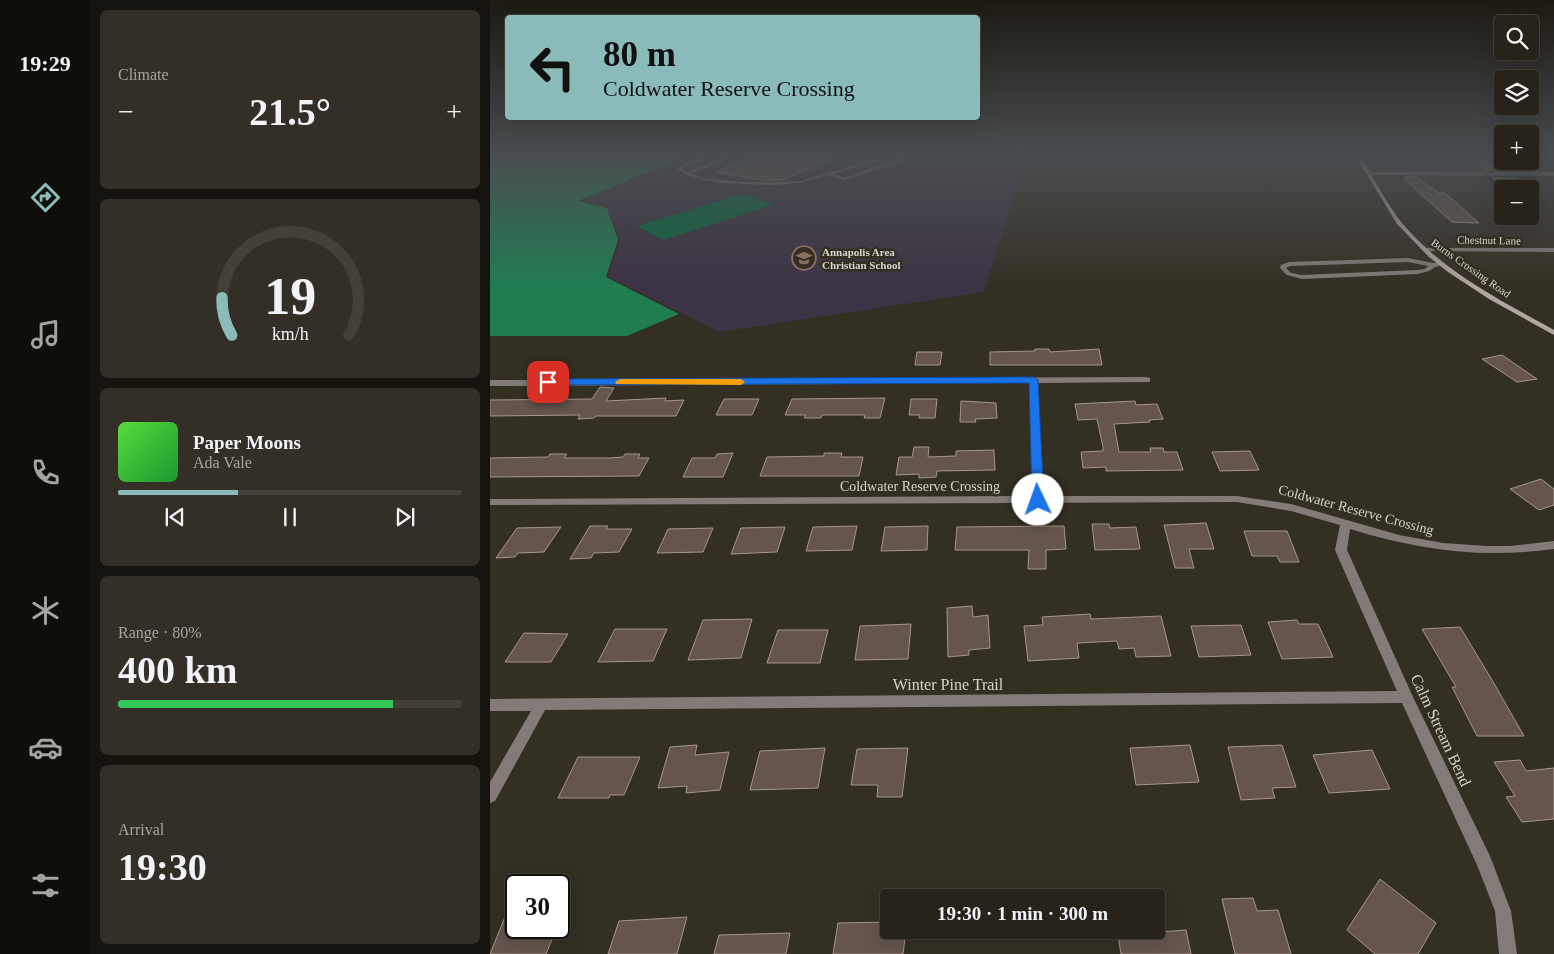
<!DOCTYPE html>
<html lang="en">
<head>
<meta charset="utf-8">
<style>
  body { margin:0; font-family:Georgia,serif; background:#332f27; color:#f1f3f6; height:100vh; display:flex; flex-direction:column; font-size:19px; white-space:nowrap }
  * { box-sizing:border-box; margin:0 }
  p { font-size:16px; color:#a4a4a2 }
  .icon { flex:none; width:28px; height:28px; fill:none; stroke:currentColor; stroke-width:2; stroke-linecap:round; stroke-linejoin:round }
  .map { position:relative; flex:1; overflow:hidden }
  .details { display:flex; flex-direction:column; gap:10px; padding:10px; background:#15130e; width:400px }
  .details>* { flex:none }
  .hud { position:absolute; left:15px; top:15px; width:475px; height:105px; border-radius:5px; box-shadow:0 5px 20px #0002,0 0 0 1px #434039; background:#8bbbb9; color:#111; overflow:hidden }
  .tools { position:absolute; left:1004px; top:15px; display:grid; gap:10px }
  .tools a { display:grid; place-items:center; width:45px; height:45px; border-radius:5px; background:#27231a; box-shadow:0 5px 20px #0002,0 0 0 1px #434039; font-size:25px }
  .speed { position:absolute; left:15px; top:874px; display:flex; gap:10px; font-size:25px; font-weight:700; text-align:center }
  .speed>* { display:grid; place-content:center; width:65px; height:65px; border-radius:50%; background:#27231a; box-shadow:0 5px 20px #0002,0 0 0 1px #434039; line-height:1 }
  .speed .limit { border:2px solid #111; border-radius:8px; background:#fff; color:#111 }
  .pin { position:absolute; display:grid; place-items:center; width:42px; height:42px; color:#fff; margin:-21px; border-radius:10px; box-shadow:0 2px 8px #0006 }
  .me { position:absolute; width:55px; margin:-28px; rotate:357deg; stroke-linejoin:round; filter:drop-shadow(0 0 4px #0008) }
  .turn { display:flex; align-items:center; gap:18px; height:105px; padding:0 15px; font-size:22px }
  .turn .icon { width:65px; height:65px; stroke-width:2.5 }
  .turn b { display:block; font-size:35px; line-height:42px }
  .big { font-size:38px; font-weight:700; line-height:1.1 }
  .details .widget { flex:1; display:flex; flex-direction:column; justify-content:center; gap:8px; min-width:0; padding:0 18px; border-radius:8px; background:#332f27 }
  .details .dial { align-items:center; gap:0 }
  .dial svg { height:130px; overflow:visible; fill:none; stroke:#434039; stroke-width:7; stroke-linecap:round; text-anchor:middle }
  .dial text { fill:#f1f3f6; stroke:none }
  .song { display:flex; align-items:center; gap:15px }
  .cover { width:60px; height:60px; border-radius:8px; background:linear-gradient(135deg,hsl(110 70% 55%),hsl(130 70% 35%)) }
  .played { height:5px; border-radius:2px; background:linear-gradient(90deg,#8bbbb9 35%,#434039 35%) }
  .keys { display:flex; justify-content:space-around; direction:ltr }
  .heat { display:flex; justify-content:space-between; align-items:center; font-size:28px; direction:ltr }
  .charge { height:8px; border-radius:4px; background:linear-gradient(90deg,#34c759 80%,#434039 0) }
  .trip { position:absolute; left:390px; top:889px; width:285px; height:50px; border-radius:5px; background:#27231a; box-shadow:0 5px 20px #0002,0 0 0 1px #434039; font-weight:700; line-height:50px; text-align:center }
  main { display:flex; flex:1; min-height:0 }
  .tabs { display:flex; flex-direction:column; width:90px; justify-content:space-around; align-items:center; background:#100e0a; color:#a4a4a2 }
  .tabs .icon { width:35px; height:35px }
  .tabs .active { color:#8bbbb9 }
  .tabs b { font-size:22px; color:#f1f3f6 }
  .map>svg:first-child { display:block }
  .education { fill:#3c3344 }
  .green { fill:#026a41 }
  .forest { fill:#207d52 }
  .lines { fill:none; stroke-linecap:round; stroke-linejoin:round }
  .stream { stroke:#758cb7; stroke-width:2.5 }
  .building { fill:#64554e; stroke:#a6958e }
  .lane { fill:#827b78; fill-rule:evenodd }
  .street { fill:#827b78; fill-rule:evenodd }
  .secondary { fill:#b1a5a1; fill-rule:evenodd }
  .route { fill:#1a73e8; stroke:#114b97 }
  .slow { fill:#f59e0b }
  .labels { text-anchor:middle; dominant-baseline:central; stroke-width:5; stroke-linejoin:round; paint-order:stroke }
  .far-street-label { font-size:11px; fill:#d6d3cb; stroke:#342f23 }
  .far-poi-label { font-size:11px; font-weight:bold; fill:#d6d3cb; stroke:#342f23; text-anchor:start }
  .street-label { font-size:14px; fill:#d6d3cb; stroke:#342f23 }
  .near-street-label { font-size:16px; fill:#d6d3cb; stroke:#342f23 }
</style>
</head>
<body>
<main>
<nav class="tabs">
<b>19:29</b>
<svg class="icon active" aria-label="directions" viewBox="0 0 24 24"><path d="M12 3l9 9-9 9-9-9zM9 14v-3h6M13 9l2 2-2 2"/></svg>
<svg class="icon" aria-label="music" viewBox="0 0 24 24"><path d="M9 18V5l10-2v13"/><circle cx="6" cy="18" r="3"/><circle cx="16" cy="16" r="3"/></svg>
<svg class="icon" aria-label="phone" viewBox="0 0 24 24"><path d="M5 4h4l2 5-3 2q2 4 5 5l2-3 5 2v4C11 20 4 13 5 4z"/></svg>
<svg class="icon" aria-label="climate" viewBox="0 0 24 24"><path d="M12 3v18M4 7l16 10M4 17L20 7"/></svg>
<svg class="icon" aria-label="car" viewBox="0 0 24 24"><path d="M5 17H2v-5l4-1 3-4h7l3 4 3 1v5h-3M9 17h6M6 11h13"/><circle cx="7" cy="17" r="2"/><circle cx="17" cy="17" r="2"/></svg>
<svg class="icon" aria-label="filters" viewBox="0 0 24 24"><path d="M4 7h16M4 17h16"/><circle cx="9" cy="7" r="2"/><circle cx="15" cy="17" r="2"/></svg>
</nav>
<section class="details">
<div class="widget"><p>Climate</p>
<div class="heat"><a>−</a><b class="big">21.5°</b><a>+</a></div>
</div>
<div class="widget dial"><svg viewBox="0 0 100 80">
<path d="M14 69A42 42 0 1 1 86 69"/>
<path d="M14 69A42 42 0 0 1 8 46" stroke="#8bbbb9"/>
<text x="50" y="56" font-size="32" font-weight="700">19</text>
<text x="50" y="72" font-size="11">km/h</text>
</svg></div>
<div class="widget">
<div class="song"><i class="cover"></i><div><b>Paper Moons</b><p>Ada Vale</p></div></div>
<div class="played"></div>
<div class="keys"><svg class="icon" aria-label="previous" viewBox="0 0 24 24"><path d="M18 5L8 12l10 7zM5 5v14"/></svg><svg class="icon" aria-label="pause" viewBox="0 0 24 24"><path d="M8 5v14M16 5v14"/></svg><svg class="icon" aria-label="next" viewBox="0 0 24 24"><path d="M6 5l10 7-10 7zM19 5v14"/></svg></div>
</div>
<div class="widget"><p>Range · 80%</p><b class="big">400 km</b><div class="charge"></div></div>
<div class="widget"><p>Arrival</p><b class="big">19:30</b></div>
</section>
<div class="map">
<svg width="1064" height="954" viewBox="0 0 1064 954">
  <rect width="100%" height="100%" fill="#342f23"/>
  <path class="education" d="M203,155H537L494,292L229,332L118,277L131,239L117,208L90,201Z"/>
  <path class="green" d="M253,193L283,205L173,240L147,226Z"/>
  <path class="forest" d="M0,155H202L88,201L117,208L128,240L116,277L189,314L137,336H0Z"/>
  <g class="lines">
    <path class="stream" d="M0,156L3,155"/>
  </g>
  <path class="building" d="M267,155H352L292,180H272L225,172Z
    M1007,161L1017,170H995L987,162Z
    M915,177H926L949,193H955L989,223L962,222L914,179Z
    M1003,178H1025L1036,188L1013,187Z
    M545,349H559L560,352L609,349L612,365H500V352L545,351Z
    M427,352H452L450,365H425Z
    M1012,355L1047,379L1027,382L992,359Z
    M110,387L124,388L116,401L176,398L175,401L194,400L186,416H106L104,418L88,419L90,415L0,416V400L102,399Z
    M395,398L390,418H374L375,415H332L331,418H314L316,415H295L302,399Z
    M234,399H269L262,415H226Z
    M421,399H447L445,418H429L430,415H419Z
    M471,401L506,403L507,418L485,419L486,422H470Z
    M645,401L646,405L667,404L673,419L659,420L660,422L624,424L629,452H661L660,448H673L674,452H687L693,470L616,471V467L593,468L591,452L613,451V447L607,419L588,420L585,404Z
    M424,447H439L438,457L466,456V451L504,450L505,470L447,471L446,477L429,478V474L406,475L409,457H422Z
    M760,451L769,470L730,471L722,452Z
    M243,453L233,477H193L202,458H225L227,454Z
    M334,453H352L351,457H373L369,476H270L277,457L334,456Z
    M60,454H77L74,458H120L133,457L135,454H150L148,458H159L149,476L0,477V458L58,457Z
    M1051,479L1064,489V505L1049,510L1020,489Z
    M716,523L724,549H699L704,568H685L674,525Z
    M602,524H619L620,528L646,527L650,549L605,550Z
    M100,526H118L116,529H142L129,552L104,553L101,558L80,559Z
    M367,526L362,550L316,551L323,527Z
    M438,526L437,550L391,551L395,527Z
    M574,526L576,549L556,550V569H538L539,550H465L467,527Z
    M71,527L54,552L28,553L25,557L6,558L27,528Z
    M295,527L287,552L241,554L251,528Z
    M223,528L213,552L167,553L178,529Z
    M754,531H797L809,562H790L787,556H762Z
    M482,606L483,617L498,615L500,648L479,650V655L458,657L457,608Z
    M600,614L601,619L671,616L681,656L646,657L644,648L629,649L627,641L587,643L589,658L538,661L534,626L553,625L552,617Z
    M262,619L251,658L198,660L213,620Z
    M807,620L809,624H828L843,657L792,659L778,622Z
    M421,624L418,659L365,660L370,626Z
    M751,625L761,655L709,657L701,626Z
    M970,627L1002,680L1034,736H987L962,687H966L932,629Z
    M125,629H177L163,661L108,662Z
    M288,630H338L330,663H277Z
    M34,633L78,634L61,662H15Z
    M207,745L205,755L239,752L230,790L196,793L197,786L168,788L180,747Z
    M700,745L709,782L646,785L640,748Z
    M792,745L806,787L782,788L785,798L751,800L738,747Z
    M335,748L328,788L260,790L270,751Z
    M418,748L412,797H387L388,785H361L367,749Z
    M882,750L900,789L839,793L823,755Z
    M88,757H150L134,795H120L119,798H68Z
    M1030,760L1036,771L1064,768V819L1032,822L1016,797L1025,796L1004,762Z
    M890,879L946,923L928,954H885L857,930Z
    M763,898L767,911L788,910L801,954H745L732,899Z
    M15,917H26V928H67L56,954H0Z
    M197,917L187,954H118L129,921Z
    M399,922V930H416L413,954H343L348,923Z
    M696,930L701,954H631L628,935Z
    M300,933L296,954H224L229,935Z"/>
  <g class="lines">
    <path class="lane" d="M219,155H224L193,168L192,169L198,172L240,155H245L244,156L201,174L214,178L248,182H298L310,181L400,155H405L418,159L354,180L338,175L310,183L283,185L230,183L199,176L188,170L189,166ZM403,156L411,159L354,178L343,174Z
      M918,258L943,263L953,262L956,264L945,267L939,271L927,274L812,279L797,275L790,268L791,265L799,262ZM918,262L938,266L935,269L927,270L812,275L801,273L796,268L800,266Z"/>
    <path class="street" d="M877,172H1064V176L879,175Z
      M932,248H1064V252L934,251L932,250Z
      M657,377L660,378V382L547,383L553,496H747L801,504L909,535L953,543L997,546H1020L1064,541V549C992,559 929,550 860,529L857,550L923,697L1000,856L1021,911L1027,954H1009L1005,911L987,865L912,703L55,710L5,801L0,803V782L41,711H0V699L907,691L845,550L850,525L801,511L747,502L0,505V499L543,496L539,383L0,386V380Z"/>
    <path class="secondary" d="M865,155H869C884,177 895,202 912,223C952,271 1010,300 1064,330V335L999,299L958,272L939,257L907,224Z"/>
  </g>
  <linearGradient id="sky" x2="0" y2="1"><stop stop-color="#1d1a13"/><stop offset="0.54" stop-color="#4a4d50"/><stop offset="1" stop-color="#4a4d50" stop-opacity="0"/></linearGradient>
  <rect width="1064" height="288" fill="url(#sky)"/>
  <path class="route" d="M543,377L548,380L554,500L548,504L542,500L539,383L58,385L53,382L58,379Z"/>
  <path class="slow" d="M130,379H251L255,382L251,385L126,384L125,382Z"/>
  <defs>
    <g id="school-ring" transform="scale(1.25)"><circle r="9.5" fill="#342f23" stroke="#8d6e63" stroke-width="1.5"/><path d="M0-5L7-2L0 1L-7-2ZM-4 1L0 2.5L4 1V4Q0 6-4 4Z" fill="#8d6e63"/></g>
  </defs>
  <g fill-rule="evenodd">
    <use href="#school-ring" x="314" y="258"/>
  </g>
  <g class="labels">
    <g class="far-street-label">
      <text transform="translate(999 240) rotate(1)">Chestnut Lane</text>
      <text transform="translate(981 268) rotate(35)">Burns Crossing Road</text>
    </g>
    <g class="far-poi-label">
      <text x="332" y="252">Annapolis Area<tspan x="332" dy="13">Christian School</tspan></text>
    </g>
    <g class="street-label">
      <text x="430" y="486">Coldwater Reserve Crossing</text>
      <text transform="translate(866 510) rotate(15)">Coldwater Reserve Crossing</text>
    </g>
    <g class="near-street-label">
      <text x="458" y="684">Winter Pine Trail</text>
      <text transform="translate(951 730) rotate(65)">Calm Stream Bend</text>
    </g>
  </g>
</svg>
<div class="tools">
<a><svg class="icon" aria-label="search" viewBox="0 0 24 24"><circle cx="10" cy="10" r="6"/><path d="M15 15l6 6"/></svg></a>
<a><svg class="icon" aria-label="layers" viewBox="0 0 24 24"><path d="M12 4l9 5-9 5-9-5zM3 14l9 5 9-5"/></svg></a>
<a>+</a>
<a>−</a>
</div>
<div class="speed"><div class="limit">30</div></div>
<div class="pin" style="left:58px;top:382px;background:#d93025"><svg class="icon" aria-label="arrive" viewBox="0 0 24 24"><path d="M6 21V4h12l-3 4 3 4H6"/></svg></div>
<svg class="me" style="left:548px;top:500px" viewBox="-20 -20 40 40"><circle r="19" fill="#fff"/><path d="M0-13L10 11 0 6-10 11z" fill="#1a73e8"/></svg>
<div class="trip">19:30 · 1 min · 300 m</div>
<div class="hud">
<div class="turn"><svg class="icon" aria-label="left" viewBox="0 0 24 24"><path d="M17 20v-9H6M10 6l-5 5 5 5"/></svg><div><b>80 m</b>Coldwater Reserve Crossing</div></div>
</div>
</div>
</main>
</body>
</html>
